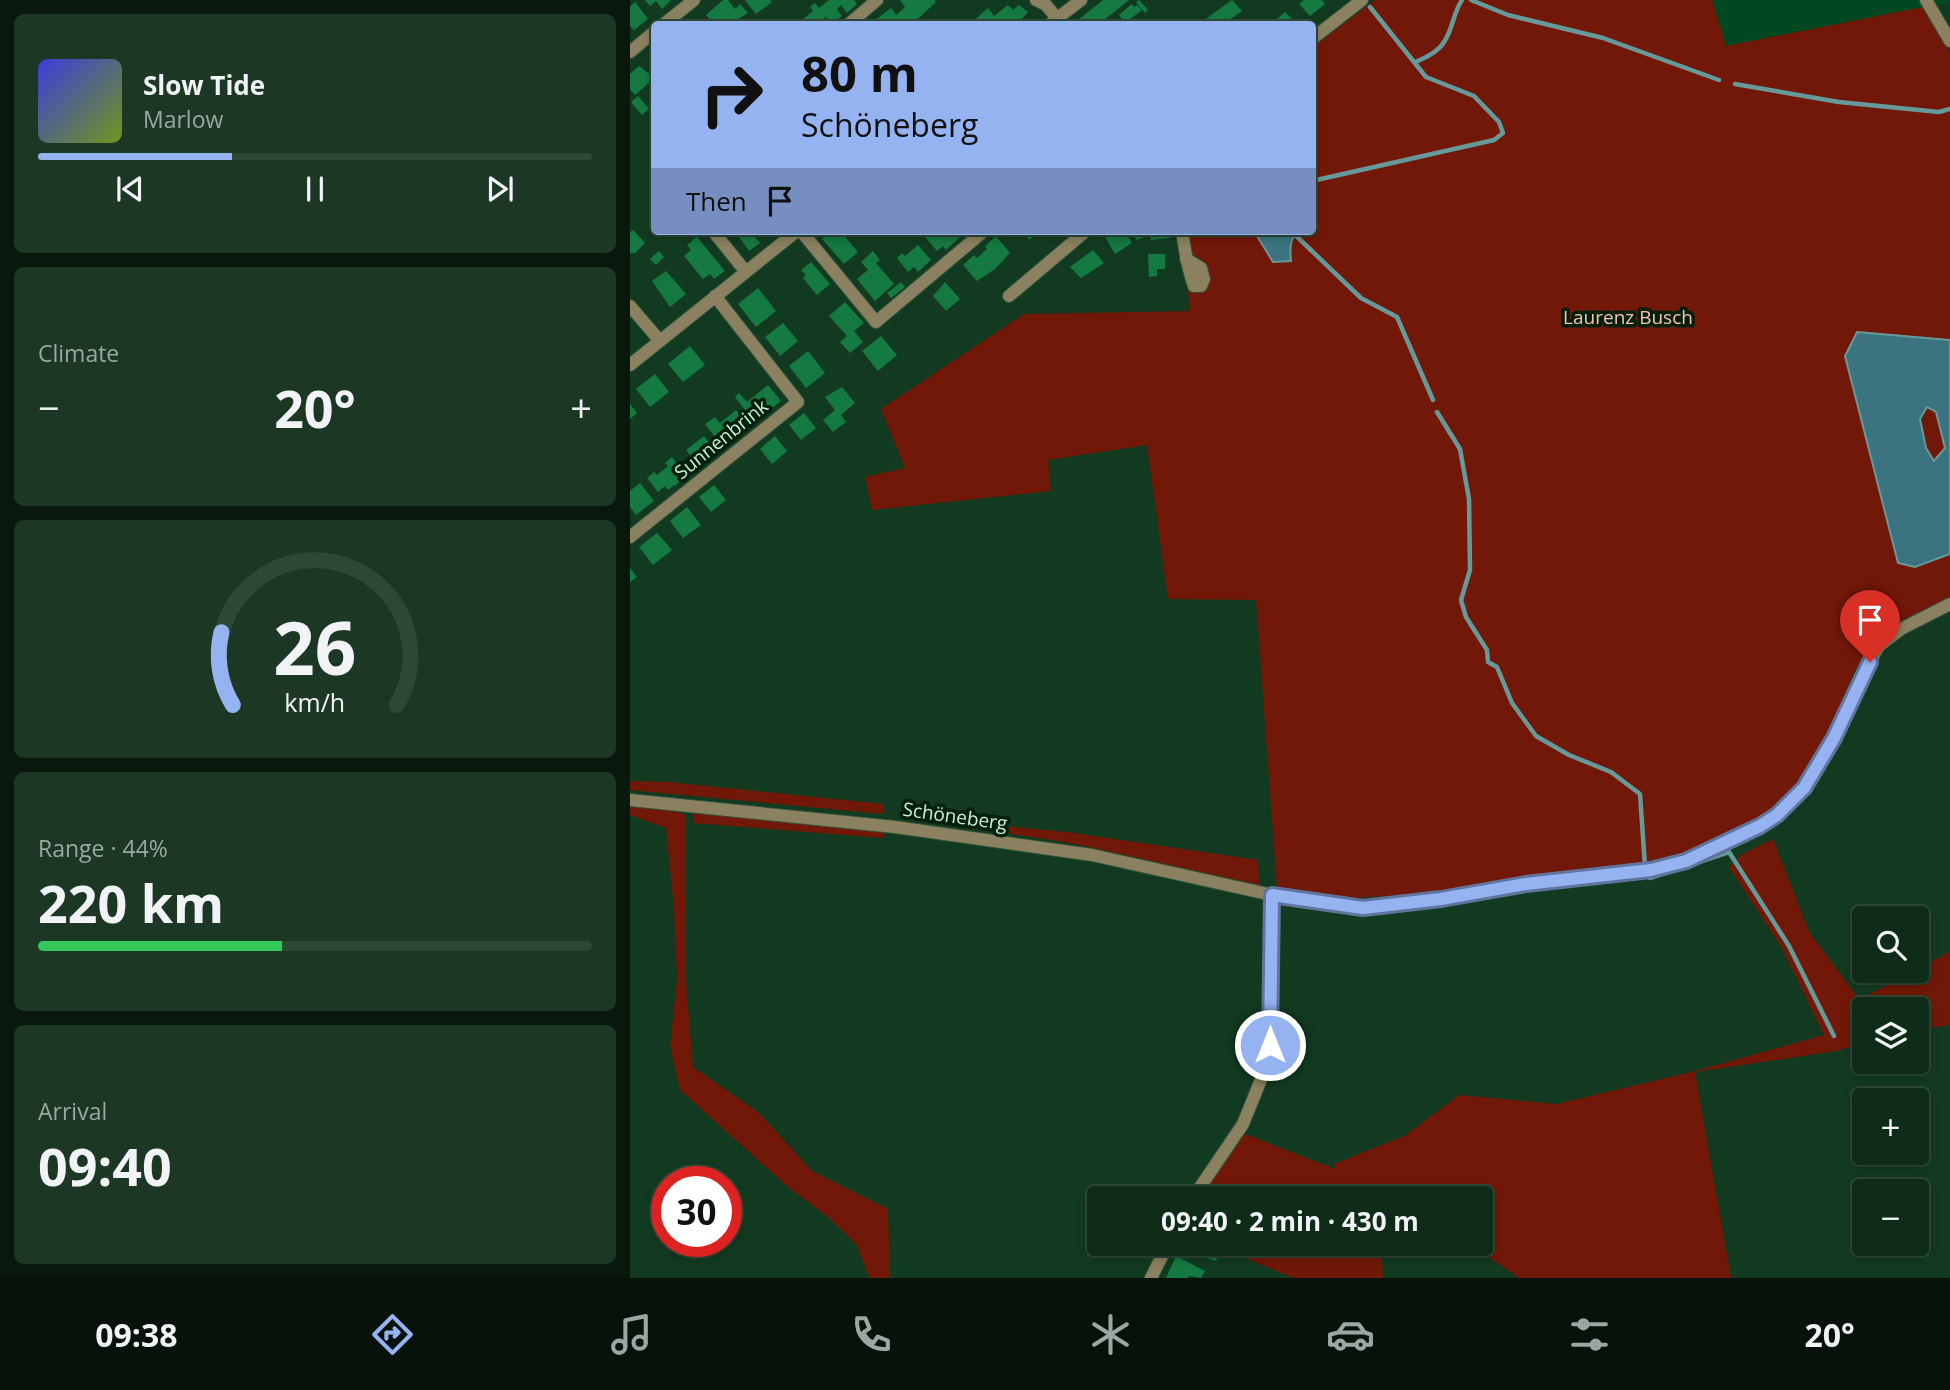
<!DOCTYPE html>
<html lang="en">
<head>
<meta charset="utf-8">
<style>
  body { margin:0; font-family:"Open Sans",sans-serif; background:#1c3825; color:#f1f3f6; height:100vh; display:flex; flex-direction:column; font-size:26px; white-space:nowrap }
  * { box-sizing:border-box; margin:0 }
  p { font-size:23px; color:#9ba7a2 }
  .icon { flex:none; width:38px; height:38px; fill:none; stroke:currentColor; stroke-width:2; stroke-linecap:round; stroke-linejoin:round }
  .map { position:relative; flex:1; overflow:hidden }
  .sheet { display:flex; flex-direction:column; gap:14px; padding:14px; background:#08180d; width:630px }
  .sheet>* { flex:none }
  .guide { position:absolute; left:21px; top:21px; width:665px; height:214px; border-radius:7px; box-shadow:0 4px 10px #0003,0 0 0 2px #2e4837; background:#95b2f1; color:#111; overflow:hidden }
  .controls { position:absolute; left:1222px; top:906px; display:grid; gap:14px }
  .controls a { display:grid; place-items:center; width:77px; height:77px; border-radius:7px; background:#0e2c18; box-shadow:0 4px 10px #0003,0 0 0 2px #2e4837; font-size:35px }
  .speed { position:absolute; left:21px; top:1166px; display:flex; gap:14px; font-size:35px; font-weight:700; text-align:center }
  .speed>* { display:grid; place-content:center; width:91px; height:91px; border-radius:50%; background:#0e2c18; box-shadow:0 4px 10px #0003,0 0 0 2px #2e4837; line-height:1 }
  .speed .limit { border:10px solid #d22; background:#fff; color:#111 }
  .pin { position:absolute; display:grid; place-items:center; width:60px; height:60px; color:#fff; margin:-72px -30px; border-radius:50% 50% 50% 0; rotate:-45deg; box-shadow:0 0 7px #0007 }
  .pin .icon { rotate:45deg }
  .me { position:absolute; width:77px; margin:-38px; rotate:0deg; stroke-linejoin:round; filter:drop-shadow(0 0 5px #0008) }
  .turn { display:flex; align-items:center; gap:24px; height:147px; padding:0 35px; font-size:32px }
  .turn .icon { width:91px; height:91px; stroke-width:2.5 }
  .turn b { display:block; font-size:49px; line-height:60px }
  .then { display:flex; align-items:center; height:66px; padding:0 35px; background:#0003; gap:14px; font-size:26px }
  .big { font-size:52px; font-weight:700; line-height:1.1 }
  .sheet .tile { flex:1; display:flex; flex-direction:column; justify-content:center; gap:10px; min-width:0; padding:0 24px; border-radius:10px; background:#1c3825 }
  .sheet .dial { align-items:center; gap:0 }
  .dial svg { height:182px; overflow:visible; fill:none; stroke:#2e4837; stroke-width:7; stroke-linecap:round; text-anchor:middle }
  .dial text { fill:#f1f3f6; stroke:none }
  .song { display:flex; align-items:center; gap:21px }
  .cover { width:84px; height:84px; border-radius:10px; background:linear-gradient(135deg,hsl(240 70% 55%),hsl(80 70% 35%)) }
  .played { height:7px; border-radius:4px; background:linear-gradient(90deg,#95b2f1 35%,#2e4837 35%) }
  .keys { display:flex; justify-content:space-around; direction:ltr }
  .heat { display:flex; justify-content:space-between; align-items:center; font-size:38px; direction:ltr }
  .charge { height:10px; border-radius:5px; background:linear-gradient(90deg,#34c759 44%,#2e4837 0) }
  .trip { position:absolute; left:457px; top:1186px; width:406px; height:70px; border-radius:7px; background:#0e2c18; box-shadow:0 4px 10px #0003,0 0 0 2px #2e4837; font-weight:700; line-height:70px; text-align:center }
  .tabs { display:flex; height:112px; justify-content:space-around; align-items:center; background:#06120a; color:#9ba7a2 }
  .tabs .icon { width:49px; height:49px }
  .tabs .selected { color:#95b2f1 }
  .tabs b { font-size:32px; color:#f1f3f6 }
  main { display:flex; flex:1; min-height:0 }
  .map>svg:first-child { display:block }
  .built { fill:#004821 }
  .green { fill:#711808 }
  .water { fill:#3b7480; stroke:#699; stroke-width:2; fill-rule:evenodd }
  .lines { fill:none; stroke-linecap:round; stroke-linejoin:round }
  .stream { stroke:#699; stroke-width:4.5 }
  .building { fill:#157a41 }
  .street-casing { stroke:#30573d; stroke-width:14 }
  .street { stroke:#8b8160; stroke-width:12 }
  .route-casing { stroke:#61749d; stroke-width:18 }
  .route { stroke:#95b2f1; stroke-width:12 }
  .labels { text-anchor:middle; dominant-baseline:central; stroke-width:7; stroke-linejoin:round; paint-order:stroke }
  .park-label { font-size:19px; fill:#fec0b3; stroke:#01200c }
  .street-label { font-size:19px; fill:#cbf0d4; stroke:#01200c }
</style>
</head>
<body>
<main>
<section class="sheet">
<div class="tile">
<div class="song"><i class="cover"></i><div><b>Slow Tide</b><p>Marlow</p></div></div>
<div class="played"></div>
<div class="keys"><svg class="icon" aria-label="previous" viewBox="0 0 24 24"><path d="M18 5L8 12l10 7zM5 5v14"/></svg><svg class="icon" aria-label="pause" viewBox="0 0 24 24"><path d="M8 5v14M16 5v14"/></svg><svg class="icon" aria-label="next" viewBox="0 0 24 24"><path d="M6 5l10 7-10 7zM19 5v14"/></svg></div>
</div>
<div class="tile"><p>Climate</p>
<div class="heat"><a>−</a><b class="big">20°</b><a>+</a></div>
</div>
<div class="tile dial"><svg viewBox="0 0 100 80">
<path d="M14 69A42 42 0 1 1 86 69"/>
<path d="M14 69A42 42 0 0 1 9 37" stroke="#95b2f1"/>
<text x="50" y="56" font-size="32" font-weight="700">26</text>
<text x="50" y="72" font-size="11">km/h</text>
</svg></div>
<div class="tile"><p>Range · 44%</p><b class="big">220 km</b><div class="charge"></div></div>
<div class="tile"><p>Arrival</p><b class="big">09:40</b></div>
</section>
<div class="map">
<svg width="1320" height="1278" viewBox="0 0 1320 1278">
  <rect width="100%" height="100%" fill="#123a20"/>
  <path class="built" d="M1082,0H1320V2L1096,46Z"/>
  <path class="green" d="M745,0H1082L1096,46L1293,7L1320,53V340L1227,332L1285,567L1320,554V597L1271,621L1244,642L1225,670L1200,731L1170,783L1127,822L1062,854L1012,867L787,894L724,898L647,888L626,600L538,599L517,445L418,460L421,491L242,510L235,477L275,468L251,409L394,314L560,311L552,231H682L683,47Z
    M1297,406L1306,411L1315,448L1304,461C1294,444 1287,425 1297,406Z
    M0,781L38,782L253,804V814L0,790Z
    M3,803L56,814V983L63,1067L128,1112L182,1171L258,1209L260,1278H240L226,1244L198,1217L158,1187L50,1090L40,1047L47,979L44,908L36,828L0,815V804Z
    M64,809L256,829L253,838L63,823Z
    M276,817L437,832L628,860L629,885L445,844Z
    M1143,839L1179,932L1229,999L1286,971L1320,951V1025L1286,1030V1010H1234V1043L1206,1051L1065,1072L1101,1278H889L840,1244H850V1199H569L615,1134L705,1169L704,1164L776,1135L829,1095L927,1104L1065,1071L1194,1035L1152,948L1099,867L1112,854Z
    M580,1244H751L753,1278H664Z"/>
  <path class="water" d="M624,231H669C659,238 660,250 661,261L643,262Z
    M1227,332L1320,340V554L1285,567L1268,563L1215,356ZM1297,407L1306,412L1315,448L1304,461L1296,448L1290,419Z"/>
  <g class="lines">
    <path class="stream" d="M841,0L878,15L973,38L1089,80
      M786,62C796,57 808,52 814,42C823,29 823,13 832,0
      M1105,84L1209,102L1309,112L1320,109
      M682,181L864,140L873,133L869,122L844,96L796,77L740,7
      M661,231L731,298L767,317L803,400
      M807,412L830,449L839,499L840,570L831,600L836,617L857,650L858,662L867,667L882,703L906,736L939,755L981,772L1010,794L1015,866
      M1063,864L1099,852L1159,946L1204,1036
      M1020,878L1041,871"/>
  </g>
  <path class="building" d="M15,0H41L32,9L26,1L20,6Z
    M93,0H98L105,9L110,4L118,13L100,24H84L76,15Z
    M115,0H140L142,2L126,14Z
    M199,0H224L227,4L217,13L211,5L207,9L212,16L202,24L196,17L191,21L194,24H178L173,19L183,11L180,7L185,3L189,8Z
    M270,0H304L306,2L282,24H240L261,8L266,15L271,11L275,7Z
    M473,0H499L469,24H443Z
    M509,0L518,10L515,13L506,2Z
    M602,0L612,11L596,22L598,24H574L573,23L577,18Z
    M674,0H692L695,4L680,16L669,4Z
    M5,2L18,19L4,30L0,26V7Z
    M502,4L504,7L507,5L512,10L495,23L497,24H491L489,22L492,19L489,15Z
    M378,5L383,10L389,5L398,12L387,24H340L358,8L364,16Z
    M655,12L667,24H643L646,20Z
    M9,66L22,76L21,81L5,95L0,89V74Z
    M8,96L19,109L12,115L1,102Z
    M3,230L15,243L5,253H0V232Z
    M105,231H129L131,233L125,237L130,243L119,251Z
    M201,231L212,233L228,252L214,264L192,239Z
    M309,231H329L332,235L316,250L313,246L307,251L295,237L301,232L304,235Z
    M392,231H410L399,240Z
    M484,231H495L502,243L485,254L475,237Z
    M503,231H511L513,238L506,240Z
    M520,231H539L540,238L521,240Z
    M366,236L380,253L365,269L347,281L333,265L344,255L347,258L357,249L355,246Z
    M67,237L95,271L84,279L80,274L73,279L54,256L61,250L57,245Z
    M288,245L301,260L288,272L284,267L278,272L267,258L272,253L275,256Z
    M463,250L474,263L451,278L440,267Z
    M29,251L34,257L26,265L20,259Z
    M243,251L250,260L246,263L264,284L245,301L227,279L238,270L231,262Z
    M518,254H535V269H527V276L519,277Z
    M181,262L200,284L187,295L173,278L176,275L171,270Z
    M36,271L56,294L40,307L22,281Z
    M271,282L275,287L261,298L257,293Z
    M315,282L330,299L316,311L303,296Z
    M128,288L146,311L126,327L108,304Z
    M215,302L234,323L224,331L233,342L220,353L210,342L217,336L199,316Z
    M153,323L168,341L150,356L135,337Z
    M251,336L267,355L248,371L232,351Z
    M60,346L75,365L53,382L38,364Z
    M178,351L195,373L176,388L159,366Z
    M25,374L39,392L20,407L6,389Z
    M138,385L151,401L129,418L120,407L116,411L105,397L109,393L117,402Z
    M212,387L225,403L211,415L216,422L203,432L193,420L205,410L195,397Z
    M0,404L7,413L0,419Z
    M106,410L120,428L103,442L94,431L86,438L75,424L85,417L90,423Z
    M174,413L186,428L171,440L159,425Z
    M74,436L88,454L70,468L56,450Z
    M145,436L157,451L142,464L130,449Z
    M42,457L56,475L45,486L44,485L38,490L35,486L28,492L17,478L24,472L27,475L38,466L35,463Z
    M10,483L24,501L6,515L0,507V491Z
    M84,485L96,500L81,512L69,497Z
    M57,507L71,525L53,538L40,521Z
    M27,533L42,550L23,565L9,547Z
    M0,568L7,577L0,582Z
    M578,1246L590,1250L586,1261L574,1257Z
    M546,1256L575,1271L571,1278L559,1276L558,1278H536Z"/>
  <g class="lines">
    <g class="street-casing">
      <path id="street" d="M406,0L416,5L431,23
        M1296,0L1320,41
        M34,24L64,0
        M219,24L247,0
        M420,24L451,0
        M682,39L732,0
        M0,52L24,32
        M83,231L116,272
        M171,231L246,322L354,231
        M552,231C555,250 557,268 564,286H571L574,279L571,268L556,259
        M379,296L456,231
        M0,306L30,341
        M0,365L167,231
        M0,537L168,402L85,296
        M0,800L265,827L462,855L642,895L733,908L811,899L896,884L1022,870L1056,861L1130,826L1147,815L1174,788L1204,738L1231,677L1249,646L1271,629L1320,604
        M562,1199L613,1124L632,1077L640,1045L642,895
        M521,1278L538,1244"/>
    </g>
    <use href="#street" class="street"/>
  </g>
  <g class="lines">
    <g class="route-casing">
      <path id="route" d="M640,1045L642,895L733,908L811,899L896,884L1021,870L1056,861L1130,826L1147,815L1174,788L1204,738L1240,662"/>
    </g>
    <use href="#route" class="route"/>
  </g>
  <g class="labels">
    <g class="park-label">
      <text x="998" y="317">Laurenz Busch</text>
    </g>
    <g class="street-label">
      <text transform="translate(91 439) rotate(-39)">Sunnenbrink</text>
      <text transform="translate(325 816) rotate(8)">Schöneberg</text>
    </g>
  </g>
</svg>
<div class="controls">
<a><svg class="icon" aria-label="search" viewBox="0 0 24 24"><circle cx="10" cy="10" r="6"/><path d="M15 15l6 6"/></svg></a>
<a><svg class="icon" aria-label="layers" viewBox="0 0 24 24"><path d="M12 4l9 5-9 5-9-5zM3 14l9 5 9-5"/></svg></a>
<a>+</a>
<a>−</a>
</div>
<div class="speed"><div class="limit">30</div></div>
<div class="pin" style="left:1240px;top:662px;background:#d93025"><svg class="icon" aria-label="arrive" viewBox="0 0 24 24"><path d="M6 21V4h12l-3 4 3 4H6"/></svg></div>
<svg class="me" style="left:640px;top:1045px" viewBox="-20 -20 40 40"><circle r="17" fill="#95b2f1" stroke="#fff" stroke-width="3"/><path d="M0-11L8 9 0 5-8 9z" fill="#fff"/></svg>
<div class="trip">09:40 · 2 min · 430 m</div>
<div class="guide">
<div class="turn"><svg class="icon" aria-label="right" viewBox="0 0 24 24"><path d="M7 20v-9h11M14 6l5 5-5 5"/></svg><div><b>80 m</b>Schöneberg</div></div>
<div class="then">Then<svg class="icon" aria-label="arrive" viewBox="0 0 24 24"><path d="M6 21V4h12l-3 4 3 4H6"/></svg></div>
</div>
</div>
</main>
<nav class="tabs">
<b>09:38</b>
<svg class="icon selected" aria-label="directions" viewBox="0 0 24 24"><path d="M12 3l9 9-9 9-9-9zM9 14v-3h6M13 9l2 2-2 2"/></svg>
<svg class="icon" aria-label="music" viewBox="0 0 24 24"><path d="M9 18V5l10-2v13"/><circle cx="6" cy="18" r="3"/><circle cx="16" cy="16" r="3"/></svg>
<svg class="icon" aria-label="phone" viewBox="0 0 24 24"><path d="M5 4h4l2 5-3 2q2 4 5 5l2-3 5 2v4C11 20 4 13 5 4z"/></svg>
<svg class="icon" aria-label="climate" viewBox="0 0 24 24"><path d="M12 3v18M4 7l16 10M4 17L20 7"/></svg>
<svg class="icon" aria-label="car" viewBox="0 0 24 24"><path d="M5 17H2v-5l4-1 3-4h7l3 4 3 1v5h-3M9 17h6M6 11h13"/><circle cx="7" cy="17" r="2"/><circle cx="17" cy="17" r="2"/></svg>
<svg class="icon" aria-label="filters" viewBox="0 0 24 24"><path d="M4 7h16M4 17h16"/><circle cx="9" cy="7" r="2"/><circle cx="15" cy="17" r="2"/></svg>
<b>20°</b>
</nav>
</body>
</html>
